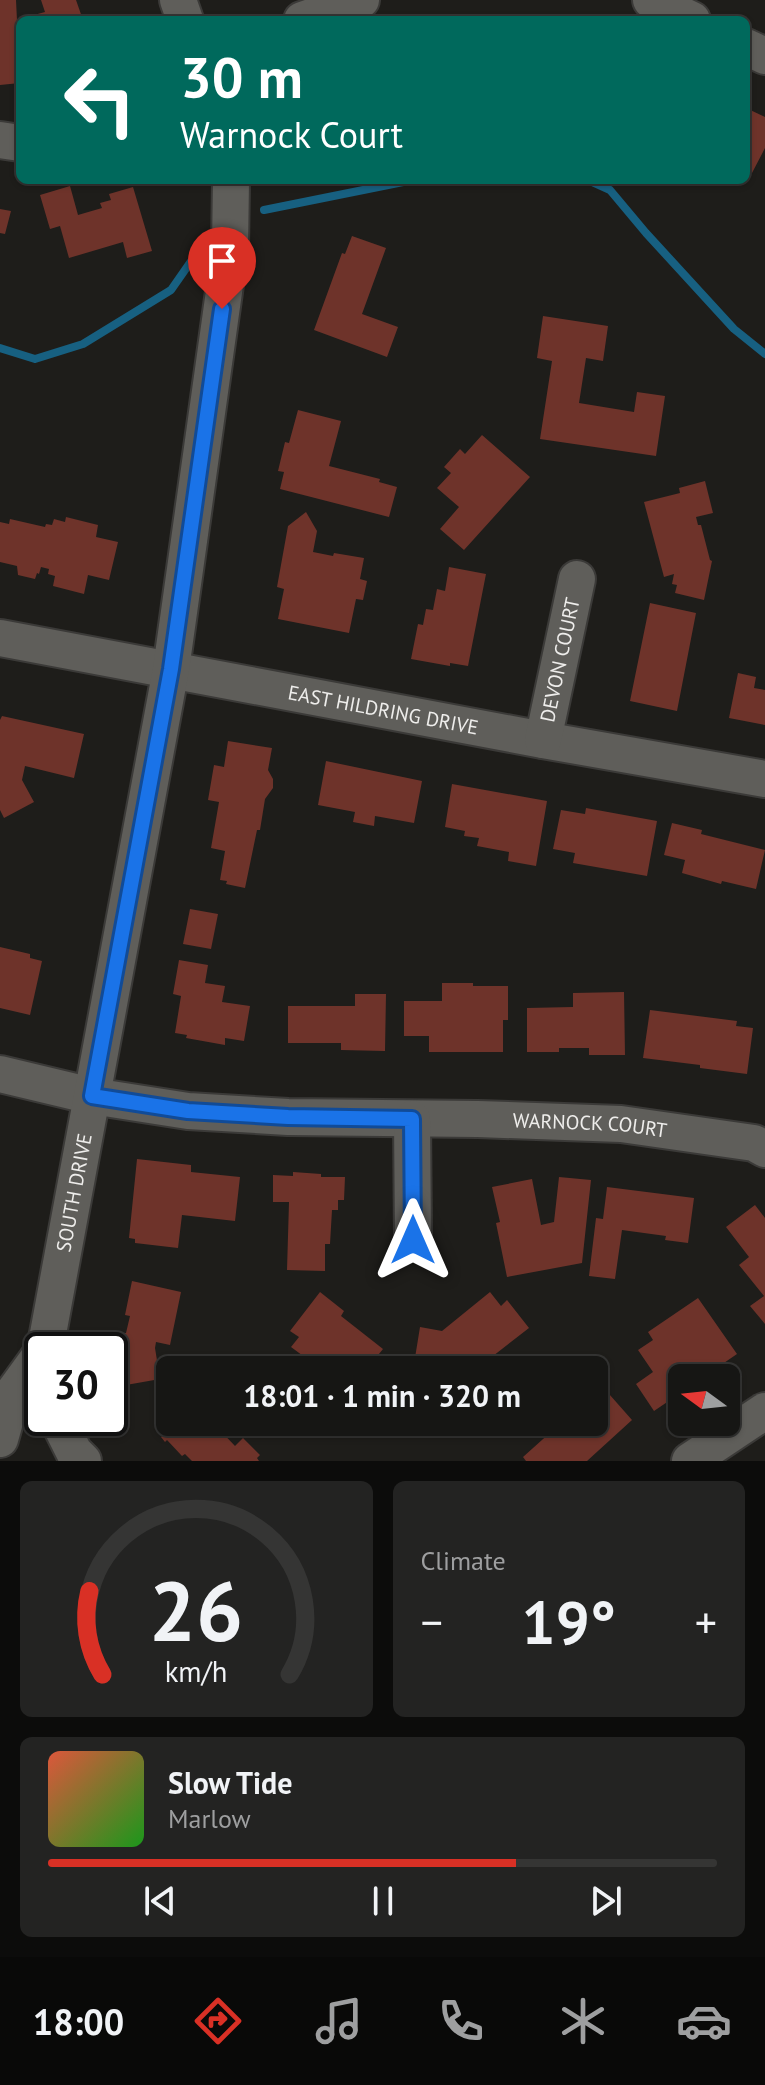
<!DOCTYPE html>
<html lang="en">
<head>
<meta charset="utf-8">
<style>
  body { margin:0; font-family:"PT Sans",sans-serif; background:#232322; color:#f1f3f6; height:100vh; display:flex; flex-direction:column; font-size:30px; white-space:nowrap }
  * { box-sizing:border-box; margin:0 }
  p { font-size:26px; color:#9e9fa0 }
  .icon { flex:none; width:44px; height:44px; fill:none; stroke:currentColor; stroke-width:2; stroke-linecap:round; stroke-linejoin:round }
  .map { position:relative; height:1461px; overflow:hidden }
  .sheet { display:flex; flex-direction:column; gap:20px; padding:20px; background:#0c0c0b; flex:1 }
  .sheet>* { flex:none }
  .banner { position:absolute; left:16px; top:16px; width:734px; height:168px; border-radius:12px; box-shadow:0 2px 6px #0004,0 0 0 2px #353534; background:#00695c; color:#fff; overflow:hidden }
  .needle { width:52px; rotate:285deg }
  .tools { position:absolute; left:668px; top:1364px; display:grid; gap:16px }
  .tools a { display:grid; place-items:center; width:72px; height:72px; border-radius:12px; background:#161614; box-shadow:0 2px 6px #0004,0 0 0 2px #353534; font-size:40px }
  .speed { position:absolute; left:24px; top:1332px; display:flex; gap:16px; font-size:40px; font-weight:700; text-align:center }
  .speed>* { display:grid; place-content:center; width:104px; height:104px; border-radius:50%; background:#161614; box-shadow:0 2px 6px #0004,0 0 0 2px #353534; line-height:1 }
  .speed .limit { border:4px solid #111; border-radius:12px; background:#fff; color:#111 }
  .pin { position:absolute; display:grid; place-items:center; width:68px; height:68px; color:#fff; margin:-82px -34px; border-radius:50% 50% 50% 0; rotate:-45deg; box-shadow:0 0 8px #0007 }
  .pin .icon { rotate:45deg }
  .me { position:absolute; width:88px; margin:-44px; rotate:0deg; stroke-linejoin:round; filter:drop-shadow(0 0 6px #0008) }
  .turn { display:flex; align-items:center; gap:28px; height:168px; padding:0 32px; font-size:36px }
  .turn .icon { width:104px; height:104px; stroke-width:2.5 }
  .turn b { display:block; font-size:56px; line-height:68px }
  .big { font-size:60px; font-weight:600; line-height:1.1 }
  .sheet .widget { flex:1; display:flex; flex-direction:column; justify-content:center; gap:12px; min-width:0; padding:0 28px; border-radius:12px; background:#232322 }
  .sheet .dial { align-items:center; gap:0 }
  .dial svg { height:208px; overflow:visible; fill:none; stroke:#353534; stroke-width:7; stroke-linecap:round; text-anchor:middle }
  .dial text { fill:#f1f3f6; stroke:none }
  .song { display:flex; align-items:center; gap:24px }
  .cover { width:96px; height:96px; border-radius:12px; background:linear-gradient(135deg,hsl(10 70% 55%),hsl(120 70% 35%)) }
  .played { height:8px; border-radius:4px; background:linear-gradient(90deg,#d93025 70%,#353534 70%) }
  .keys { display:flex; justify-content:space-around; direction:ltr }
  .heat { display:flex; justify-content:space-between; align-items:center; font-size:44px; direction:ltr }
  .sheet .tiles { flex:1; display:grid; gap:20px; grid-template-columns:1fr 1fr }
  .widget:last-child { grid-column:span 2 }
  .trip { position:absolute; left:156px; top:1356px; width:452px; height:80px; border-radius:12px; background:#161614; box-shadow:0 2px 6px #0004,0 0 0 2px #353534; font-weight:600; line-height:80px; text-align:center }
  .menu { display:flex; height:128px; justify-content:space-around; align-items:center; background:#090908; color:#9e9fa0 }
  .menu .icon { width:56px; height:56px }
  .menu .current { color:#d93025 }
  .menu b { font-size:36px; color:#f1f3f6 }
  .map>svg:first-child { display:block }
  .lines { fill:none; stroke-linecap:round; stroke-linejoin:round }
  .stream { stroke:#176081; stroke-width:8 }
  .building { fill:#6e332a }
  .minor-casing { stroke:#3b3a38; stroke-width:40 }
  .minor { stroke:#5f5e5a; stroke-width:36 }
  .route-casing { stroke:#114b97; stroke-width:20 }
  .route { stroke:#1a73e8; stroke-width:14 }
  .labels { text-anchor:middle; dominant-baseline:central; stroke-width:8; stroke-linejoin:round; paint-order:stroke }
  .street-label { font-size:20px; fill:#eeedeb; stroke:#1e1d1a }
</style>
</head>
<body>
<div class="map">
<svg width="765" height="1461" viewBox="0 0 765 1461">
  <rect width="100%" height="100%" fill="#1e1d1a"/>
  <g class="lines">
    <path class="stream" d="M588,180L610,190L646,233L734,329L765,354
      M264,210L413,180
      M0,348L35,359L83,344L171,290L208,237"/>
  </g>
  <path class="building" d="M0,0H16L20,83L0,85Z
    M41,0H76L83,20H36L34,15L45,12Z
    M746,108L765,117V148L752,173L746,170Z
    M70,186L78,215L102,208L100,203L111,200L109,194L133,187L152,251L127,258L123,242L69,258L60,226L50,229L40,195Z
    M0,209L11,211L5,234L0,233Z
    M352,236L386,248L362,314L398,327L387,357L314,330L342,253L345,254Z
    M543,316L608,326L603,361L586,358L579,403L634,412L637,392L665,396L656,456L540,439L552,361L537,358Z
    M298,410L341,421L329,466L380,479L379,482L397,487L389,517L280,489L284,472L278,471L285,442L289,443Z
    M482,435L530,477L464,550L440,529L459,507L437,488L451,473L444,467L460,449L465,454Z
    M705,481L713,513L696,517L698,525H701L710,560L712,561L704,600L675,593L677,585L672,584L674,574L664,577L644,502L680,493L679,488Z
    M306,512L317,531L313,552L333,556L334,553L364,558L360,579L367,581L363,600L356,599L349,633L278,619L284,589L277,587L288,526Z
    M66,517L98,525L96,537L118,542L109,580L88,575L84,594L53,586L55,576L48,574L49,569L41,567L39,574L37,573L35,579L18,575L17,566L0,562V522L9,524L10,519L45,527L46,524L52,525L54,519L65,522Z
    M449,567L486,574L468,666L450,663V666L411,659L418,624L423,625L426,609L433,610L437,589L445,591Z
    M650,603L696,613L677,711L630,701Z
    M738,673L756,677L754,688L765,690V725L729,718Z
    M2,716L84,734L74,778L25,766L22,780L34,802L4,818L0,810V720Z
    M228,741L272,748L268,770L273,779V788L265,799L260,830H257L245,888L226,884L227,881L220,880L225,851L211,848L219,802L208,800L214,765L224,767Z
    M326,761L422,781L414,823L375,816L374,826L353,822L355,812L318,805Z
    M452,784L547,801L536,866L508,861L509,852L477,846L479,838L464,836L465,831L445,827Z
    M586,808L657,821L647,876L573,863L575,853L553,849L561,810L585,814Z
    M672,823L702,830L701,834L765,850L756,889L722,881L721,884L682,873L685,860L664,855Z
    M190,909L218,914L211,949L183,944Z
    M0,947L30,954V958L42,961L30,1015L0,1008Z
    M179,960L208,965L205,983L225,986L222,1002L250,1006L244,1041L225,1038V1045L186,1038L187,1035L175,1033L181,996L173,994Z
    M442,983H473V986H508V1020H503V1052H429V1036H404V1001H442Z
    M624,992L625,1055H589V1048H559V1052H527V1008L573,1007V993Z
    M355,994H386L385,1051L341,1050V1043H288V1006H355Z
    M650,1010L737,1021L736,1026L753,1028L747,1074L700,1068V1065L643,1058Z
    M137,1159L191,1165V1172L240,1177L235,1221L182,1215L178,1248L135,1243V1239L129,1238Z
    M293,1172L321,1174V1177H345L344,1200H338V1210H332L330,1244H325V1271L287,1270L289,1202H273V1175L293,1176Z
    M559,1177L591,1180L582,1263L507,1277L496,1223L500,1222L492,1187L532,1179L541,1225L554,1222Z
    M607,1187L694,1198L688,1243L665,1240L666,1236L622,1230L615,1279L589,1276L596,1218L603,1219Z
    M755,1205L765,1218V1324L750,1306L764,1296L739,1265L749,1257L726,1227Z
    M132,1281L181,1292L170,1345L156,1342L155,1348L160,1379L126,1385L120,1346L121,1345L124,1333H126L130,1316L125,1315Z
    M320,1292L344,1311L341,1316L383,1349L366,1370H329L334,1364L322,1354L314,1364L291,1347L299,1337L290,1331Z
    M490,1292L501,1306L507,1300L529,1328L475,1370H450L414,1364L420,1327L442,1331Z
    M698,1298L737,1354L702,1378H682V1392L654,1411L636,1384L653,1372L638,1350L653,1340L648,1332Z
    M602,1386L632,1420L587,1461H526L523,1457L562,1422H594V1393Z
    M178,1422H221L216,1426L235,1446L243,1438L260,1455L257,1458L259,1461H192L185,1454L182,1456L167,1440L165,1442L161,1437Z"/>
  <g class="lines">
    <g class="minor-casing">
      <g id="minor">
        <path d="M178,0L185,20"/>
        <path d="M651,0L692,20"/>
        <path d="M302,20L361,0"/>
        <path d="M746,47L765,56"/>
        <path d="M0,140L20,143"/>
        <path id="s1" d="M0,638L543,740L765,779"/>
        <path id="s2" d="M543,740L577,579"/>
        <path id="s3" d="M0,1074L92,1096L188,1111L288,1117L478,1119L621,1124L754,1143L765,1149"/>
        <path d="M412,1119L413,1240"/>
        <path id="s4" d="M45,1350L171,669L230,249L231,180"/>
        <path d="M57,1418L74,1452L83,1461"/>
        <path d="M0,1439L13,1393L42,1353"/>
        <path d="M690,1461L765,1411"/>
      </g>
    </g>
    <use href="#minor" class="minor"/>
  </g>
  <g class="lines">
    <g class="route-casing">
      <path id="route" d="M222,309L171,669L92,1096L188,1111L288,1117L412,1119L413,1240"/>
    </g>
    <use href="#route" class="route"/>
  </g>
  <g class="labels">
    <g class="street-label">
      <text stroke="none"><textPath href="#s2" startOffset="82">DEVON COURT</textPath></text>
      <text stroke="none"><textPath href="#s1" startOffset="390">EAST HILDRING DRIVE</textPath></text>
      <text stroke="none"><textPath href="#s3" startOffset="594">WARNOCK COURT</textPath></text>
      <text stroke="none"><textPath href="#s4" startOffset="160">SOUTH DRIVE</textPath></text>
    </g>
  </g>
</svg>
<div class="tools">
<a><svg class="needle" viewBox="-14 -14 28 28"><path d="M0-13l5 13h-10z" fill="#e53935"/><path d="M0 13l5-13h-10z" fill="#9e9fa0"/></svg></a>
</div>
<div class="speed"><div class="limit">30</div></div>
<div class="pin" style="left:222px;top:309px;background:#d93025"><svg class="icon" aria-label="arrive" viewBox="0 0 24 24"><path d="M6 21V4h12l-3 4 3 4H6"/></svg></div>
<svg class="me" style="left:413px;top:1240px" viewBox="-20 -20 40 40"><path d="M0-17L14 15 0 8-14 15z" fill="#1a73e8" stroke="#fff" stroke-width="4"/></svg>
<div class="trip">18:01 · 1 min · 320 m</div>
<div class="banner">
<div class="turn"><svg class="icon" aria-label="left" viewBox="0 0 24 24"><path d="M17 20v-9H6M10 6l-5 5 5 5"/></svg><div><b>30 m</b>Warnock Court</div></div>
</div>
</div>
<section class="sheet">
<div class="tiles">
<div class="widget dial"><svg viewBox="0 0 100 80">
<path d="M14 69A42 42 0 1 1 86 69"/>
<path d="M14 69A42 42 0 0 1 9 37" stroke="#d93025"/>
<text x="50" y="56" font-size="32" font-weight="700">26</text>
<text x="50" y="72" font-size="11">km/h</text>
</svg></div>
<div class="widget"><p>Climate</p>
<div class="heat"><a>−</a><b class="big">19°</b><a>+</a></div>
</div>
<div class="widget">
<div class="song"><i class="cover"></i><div><b>Slow Tide</b><p>Marlow</p></div></div>
<div class="played"></div>
<div class="keys"><svg class="icon" aria-label="previous" viewBox="0 0 24 24"><path d="M18 5L8 12l10 7zM5 5v14"/></svg><svg class="icon" aria-label="pause" viewBox="0 0 24 24"><path d="M8 5v14M16 5v14"/></svg><svg class="icon" aria-label="next" viewBox="0 0 24 24"><path d="M6 5l10 7-10 7zM19 5v14"/></svg></div>
</div>
</div>
</section>
<nav class="menu">
<b>18:00</b>
<svg class="icon current" aria-label="directions" viewBox="0 0 24 24"><path d="M12 3l9 9-9 9-9-9zM9 14v-3h6M13 9l2 2-2 2"/></svg>
<svg class="icon" aria-label="music" viewBox="0 0 24 24"><path d="M9 18V5l10-2v13"/><circle cx="6" cy="18" r="3"/><circle cx="16" cy="16" r="3"/></svg>
<svg class="icon" aria-label="phone" viewBox="0 0 24 24"><path d="M5 4h4l2 5-3 2q2 4 5 5l2-3 5 2v4C11 20 4 13 5 4z"/></svg>
<svg class="icon" aria-label="climate" viewBox="0 0 24 24"><path d="M12 3v18M4 7l16 10M4 17L20 7"/></svg>
<svg class="icon" aria-label="car" viewBox="0 0 24 24"><path d="M5 17H2v-5l4-1 3-4h7l3 4 3 1v5h-3M9 17h6M6 11h13"/><circle cx="7" cy="17" r="2"/><circle cx="17" cy="17" r="2"/></svg>
</nav>
</body>
</html>
